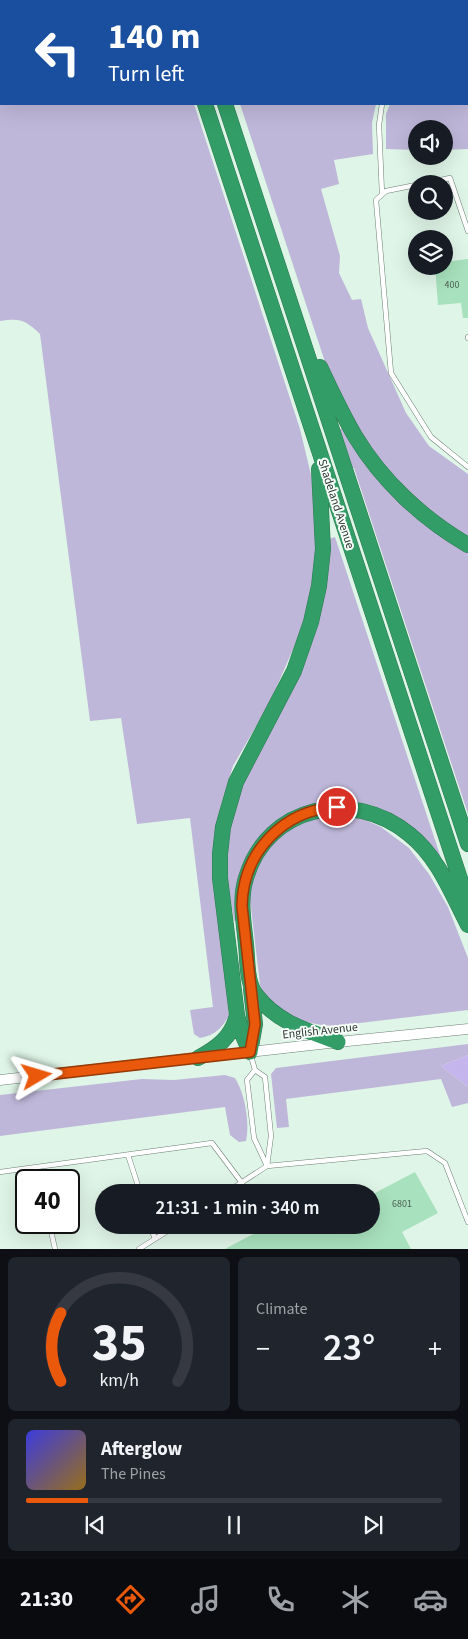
<!DOCTYPE html>
<html lang="en">
<head>
<meta charset="utf-8">
<style>
  body { margin:0; font-family:"Source Sans 3",sans-serif; background:#20242c; color:#f1f3f6; height:100vh; display:flex; flex-direction:column; font-size:19px; white-space:nowrap }
  * { box-sizing:border-box; margin:0 }
  p { font-size:16px; color:#9ea1a6 }
  .icon { flex:none; width:28px; height:28px; fill:none; stroke:currentColor; stroke-width:2; stroke-linecap:round; stroke-linejoin:round }
  .map { position:relative; height:1249px; overflow:hidden }
  .panel { display:flex; flex-direction:column; gap:8px; padding:8px; background:#0d0f14; flex:1 }
  .panel>* { flex:none }
  .top-card { position:absolute; left:0px; top:0px; width:469px; height:105px; box-shadow:0 5px 20px #0002; background:#1a4fa0; color:#fff; overflow:hidden }
  .buttons { position:absolute; left:408px; top:120px; display:grid; gap:10px }
  .buttons a { display:grid; place-items:center; width:45px; height:45px; border-radius:50%; background:#171b24; box-shadow:0 5px 20px #0002; font-size:25px }
  .speed { position:absolute; left:15px; top:1169px; display:flex; gap:10px; font-size:25px; font-weight:700; text-align:center }
  .speed>* { display:grid; place-content:center; width:65px; height:65px; border-radius:50%; background:#171b24; box-shadow:0 5px 20px #0002; line-height:1 }
  .speed .limit { border:2px solid #111; border-radius:8px; background:#fff; color:#111 }
  .pin { position:absolute; display:grid; place-items:center; width:42px; height:42px; color:#fff; margin:-21px; border:2px solid #fff; border-radius:50%; box-shadow:0 1px 5px #0007 }
  .me { position:absolute; width:55px; margin:-28px; rotate:83deg; stroke-linejoin:round; filter:drop-shadow(0 0 4px #0008) }
  .turn { display:flex; align-items:center; gap:18px; height:105px; padding:0 25px; font-size:22px }
  .turn .icon { width:65px; height:65px; stroke-width:2.5 }
  .turn b { display:block; font-size:35px; line-height:42px }
  .big { font-size:38px; font-weight:600; line-height:1.1 }
  .panel .card { flex:1; display:flex; flex-direction:column; justify-content:center; gap:8px; min-width:0; padding:0 18px; border-radius:8px; background:#20242c }
  .panel .dial { align-items:center; gap:0 }
  .dial svg { height:130px; overflow:visible; fill:none; stroke:#363941; stroke-width:7; stroke-linecap:round; text-anchor:middle }
  .dial text { fill:#f1f3f6; stroke:none }
  .song { display:flex; align-items:center; gap:15px }
  .cover { width:60px; height:60px; border-radius:8px; background:linear-gradient(135deg,hsl(240 70% 55%),hsl(40 70% 35%)) }
  .played { height:5px; border-radius:2px; background:linear-gradient(90deg,#ea580c 15%,#363941 15%) }
  .keys { display:flex; justify-content:space-around; direction:ltr }
  .heat { display:flex; justify-content:space-between; align-items:center; font-size:28px; direction:ltr }
  .panel .tiles { flex:1; display:grid; gap:8px; grid-template-columns:1fr 1fr }
  .card:last-child { grid-column:span 2 }
  .trip { position:absolute; left:95px; top:1184px; width:285px; height:50px; border-radius:25px; background:#171b24; box-shadow:0 5px 20px #0002; font-weight:600; line-height:50px; text-align:center }
  .menu { display:flex; height:80px; justify-content:space-around; align-items:center; background:#090b0e; color:#9ea1a6 }
  .menu .icon { width:35px; height:35px }
  .menu .selected { color:#ea580c }
  .menu b { font-size:22px; color:#f1f3f6 }
  .map>svg:first-child { display:block }
  .green { fill:#bfb7d9 }
  .forest { fill:#c4b6ec }
  .building { fill:#a8e1bd }
  .lines { fill:none; stroke-linecap:round; stroke-linejoin:round }
  .service-casing { stroke:#6d8174; stroke-width:5.5 }
  .tertiary-casing { stroke:#6d8174; stroke-width:11 }
  .motorway-casing { stroke:#307953; stroke-width:16 }
  .service { stroke:#fff; stroke-width:4.5 }
  .tertiary { stroke:#fff; stroke-width:10 }
  .motorway { stroke:#329d66; stroke-width:15 }
  .route-casing { stroke:#983908; stroke-width:12 }
  .route { stroke:#ea580c; stroke-width:9 }
  .labels { text-anchor:middle; dominant-baseline:central; stroke-width:4; stroke-linejoin:round; paint-order:stroke }
  .number-label { font-size:10px; fill:#4b6052 }
  .street-label { font-size:12px; fill:#2c352f; stroke:#f6fff9 }
</style>
</head>
<body>
<div class="map">
<svg width="468" height="1249" viewBox="0 0 468 1249">
  <rect width="100%" height="100%" fill="#dff5e7"/>
  <path class="green" d="M0,0H160L1,1V104H194L300,429L312,479L317,540L315,570L304,624L270,702L233,766L222,802L213,848L229,1016C221,1029 215,1035 200,1038L194,1034L190,1010L213,1007L190,818L137,824L121,718L90,721L40,334C25,320 21,318 0,321Z
    M468,96V149L444,150V129H416V150L386,149V114L390,104H468Z
    M240,104H376L372,123L373,154L334,160L339,184L321,189L340,256L339,273L352,300L361,299L368,328L406,413L429,446L468,474V538L429,511L389,472L361,435L327,368Z
    M345,427L361,452L468,550V814L354,468L350,469L338,430Z
    M335,537L441,858L437,859C426,845 415,830 401,820C373,799 331,795 300,810C290,814 274,821 269,830C264,839 262,850 258,859C251,879 244,900 237,920L234,921L225,865L233,803L283,702L328,539Z
    M331,814L363,819L381,827L409,848L429,874L448,907L468,958V1010L335,1026L322,1025L300,1021L285,1015L264,994L260,985L250,899L254,872L269,848L282,835L297,825Z
    M468,1044V1055L441,1066L468,1087V1103L452,1107L441,1079L286,1099L289,1127L277,1128L271,1074L276,1068Z
    M225,1075L235,1078C245,1094 250,1122 246,1141L239,1142L230,1135L225,1107L0,1136V1095L142,1079L174,1080Z"/>
  <path class="forest" d="M228,0H468V52V1Z
    M468,1055V1087L441,1066Z"/>
  <path class="building" d="M468,259V318H463L461,303L438,305L435,266H444V262Z
    M415,1172L438,1213L402,1232L411,1249H225L270,1225H371V1195Z"/>
  <g class="lines">
    <g class="service-casing">
      <path id="service" d="M382,104L379,125L382,194
        M422,184L450,178L468,231
        M416,185L386,191L376,200L391,373L431,437L468,467
        M468,337V338
        M251,1056L255,1070L265,1077L271,1136L267,1166L254,1138L247,1080L255,1070
        M128,1155L140,1192
        M36,1167L39,1180
        M0,1172L212,1143L242,1183
        M227,1192L267,1166L427,1151L445,1163L468,1222
        M49,1222L55,1249
        M150,1225L155,1239
        M139,1249L177,1225"/>
    </g>
    <g class="tertiary-casing">
      <path id="tertiary" d="M0,1080L338,1042L468,1029"/>
    </g>
    <g class="motorway-casing">
      <path id="motorway" d="M171,0L172,1
        M190,0L191,1
        M205,104L468,903
        M225,104L468,844
        M320,367C331,390 342,414 355,436C382,481 423,519 468,545
        M338,1042C308,1031 278,1023 257,996C246,983 248,962 246,945C244,923 239,900 246,878C267,805 353,788 409,834C438,857 451,892 468,925
        M250,1052L241,1031L237,1015L220,878V854L223,827L236,782L294,671L311,622L319,586L323,549L319,469
        M250,1052L255,1024L251,989
        M198,1058C217,1048 232,1037 237,1015"/>
    </g>
    <use href="#service" class="service"/>
    <use href="#tertiary" class="tertiary"/>
    <use href="#motorway" class="motorway"/>
  </g>
  <g class="lines">
    <g class="route-casing">
      <path id="route" d="M37,1076L250,1052L255,1024L242,906C243,852 283,810 337,807"/>
    </g>
    <use href="#route" class="route"/>
  </g>
  <g class="labels">
    <g class="number-label">
      <text x="452" y="285">400</text>
      <text x="402" y="1204">6801</text>
    </g>
    <g class="street-label">
      <text transform="translate(336 504) rotate(72)">Shadeland Avenue</text>
      <text transform="translate(320 1031) rotate(-6)">English Avenue</text>
    </g>
  </g>
</svg>
<div class="buttons">
<a><svg class="icon" aria-label="sound" viewBox="0 0 24 24"><path d="M4 9h4l5-4v14l-5-4H4zM17 9q2 3 0 6"/></svg></a>
<a><svg class="icon" aria-label="search" viewBox="0 0 24 24"><circle cx="10" cy="10" r="6"/><path d="M15 15l6 6"/></svg></a>
<a><svg class="icon" aria-label="layers" viewBox="0 0 24 24"><path d="M12 4l9 5-9 5-9-5zM3 14l9 5 9-5"/></svg></a>
</div>
<div class="speed"><div class="limit">40</div></div>
<div class="pin" style="left:337px;top:807px;background:#d93025"><svg class="icon" aria-label="arrive" viewBox="0 0 24 24"><path d="M6 21V4h12l-3 4 3 4H6"/></svg></div>
<svg class="me" style="left:37px;top:1076px" viewBox="-20 -20 40 40"><path d="M0-17L14 15 0 8-14 15z" fill="#ea580c" stroke="#fff" stroke-width="4"/></svg>
<div class="trip">21:31 · 1 min · 340 m</div>
<div class="top-card">
<div class="turn"><svg class="icon" aria-label="left" viewBox="0 0 24 24"><path d="M17 20v-9H6M10 6l-5 5 5 5"/></svg><div><b>140 m</b>Turn left</div></div>
</div>
</div>
<section class="panel">
<div class="tiles">
<div class="card dial"><svg viewBox="0 0 100 80">
<path d="M14 69A42 42 0 1 1 86 69"/>
<path d="M14 69A42 42 0 0 1 14 27" stroke="#ea580c"/>
<text x="50" y="56" font-size="32" font-weight="700">35</text>
<text x="50" y="72" font-size="11">km/h</text>
</svg></div>
<div class="card"><p>Climate</p>
<div class="heat"><a>−</a><b class="big">23°</b><a>+</a></div>
</div>
<div class="card">
<div class="song"><i class="cover"></i><div><b>Afterglow</b><p>The Pines</p></div></div>
<div class="played"></div>
<div class="keys"><svg class="icon" aria-label="previous" viewBox="0 0 24 24"><path d="M18 5L8 12l10 7zM5 5v14"/></svg><svg class="icon" aria-label="pause" viewBox="0 0 24 24"><path d="M8 5v14M16 5v14"/></svg><svg class="icon" aria-label="next" viewBox="0 0 24 24"><path d="M6 5l10 7-10 7zM19 5v14"/></svg></div>
</div>
</div>
</section>
<nav class="menu">
<b>21:30</b>
<svg class="icon selected" aria-label="directions" viewBox="0 0 24 24"><path d="M12 3l9 9-9 9-9-9zM9 14v-3h6M13 9l2 2-2 2"/></svg>
<svg class="icon" aria-label="music" viewBox="0 0 24 24"><path d="M9 18V5l10-2v13"/><circle cx="6" cy="18" r="3"/><circle cx="16" cy="16" r="3"/></svg>
<svg class="icon" aria-label="phone" viewBox="0 0 24 24"><path d="M5 4h4l2 5-3 2q2 4 5 5l2-3 5 2v4C11 20 4 13 5 4z"/></svg>
<svg class="icon" aria-label="climate" viewBox="0 0 24 24"><path d="M12 3v18M4 7l16 10M4 17L20 7"/></svg>
<svg class="icon" aria-label="car" viewBox="0 0 24 24"><path d="M5 17H2v-5l4-1 3-4h7l3 4 3 1v5h-3M9 17h6M6 11h13"/><circle cx="7" cy="17" r="2"/><circle cx="17" cy="17" r="2"/></svg>
</nav>
</body>
</html>
